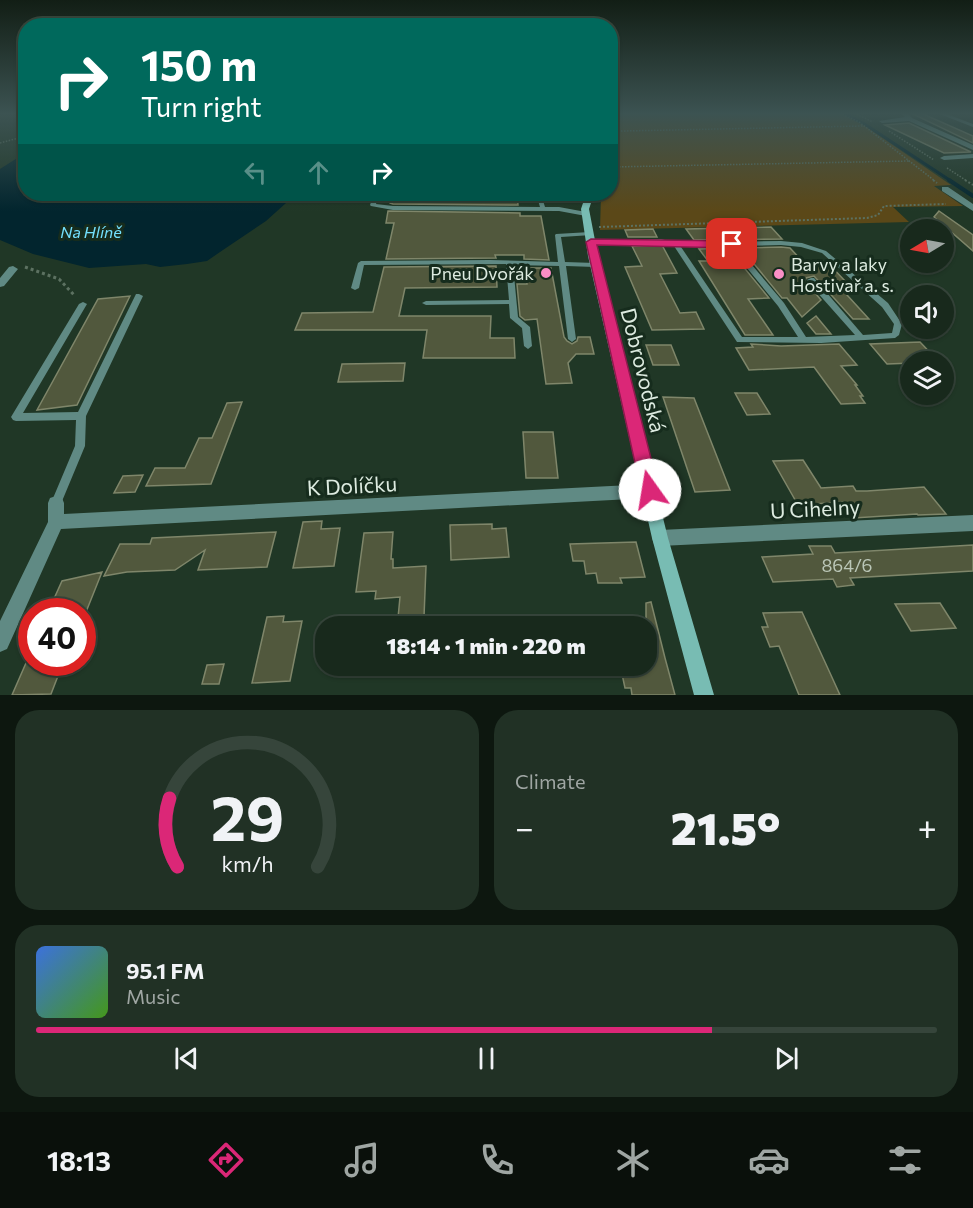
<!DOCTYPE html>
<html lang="en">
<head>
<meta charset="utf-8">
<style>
  body { margin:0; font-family:Commissioner,sans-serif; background:#213125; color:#f1f3f6; height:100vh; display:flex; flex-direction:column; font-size:22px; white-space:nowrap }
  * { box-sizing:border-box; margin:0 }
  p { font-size:20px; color:#9fa6a3 }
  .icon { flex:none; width:33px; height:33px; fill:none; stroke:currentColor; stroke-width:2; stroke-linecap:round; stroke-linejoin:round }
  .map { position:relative; height:695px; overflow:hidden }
  .side { display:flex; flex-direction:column; gap:15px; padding:15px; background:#0d170f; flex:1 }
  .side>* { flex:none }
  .top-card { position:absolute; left:18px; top:18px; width:600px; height:183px; border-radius:24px; box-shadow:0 2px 4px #0004,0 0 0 2px #36453b; background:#00695c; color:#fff; overflow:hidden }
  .needle { width:39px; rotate:260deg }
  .buttons { position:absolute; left:900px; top:219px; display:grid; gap:12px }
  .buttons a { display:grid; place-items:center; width:54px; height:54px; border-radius:50%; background:#18291c; box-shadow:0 2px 4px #0004,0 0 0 2px #36453b; font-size:30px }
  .speed { position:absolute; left:18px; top:598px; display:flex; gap:12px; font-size:30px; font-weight:700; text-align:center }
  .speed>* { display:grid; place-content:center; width:78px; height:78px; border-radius:50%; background:#18291c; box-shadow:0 2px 4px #0004,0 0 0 2px #36453b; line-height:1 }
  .speed .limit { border:9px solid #d22; background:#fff; color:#111 }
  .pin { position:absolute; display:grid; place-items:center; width:51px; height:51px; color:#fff; margin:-26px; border-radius:12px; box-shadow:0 3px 9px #0006 }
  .me { position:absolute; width:66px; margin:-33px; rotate:347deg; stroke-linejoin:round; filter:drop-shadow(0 0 4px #0008) }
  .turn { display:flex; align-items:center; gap:21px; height:126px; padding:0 24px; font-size:27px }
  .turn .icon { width:78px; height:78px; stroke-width:2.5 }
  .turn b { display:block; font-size:42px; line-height:51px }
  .lanes { display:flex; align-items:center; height:57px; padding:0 24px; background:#0003; justify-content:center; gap:30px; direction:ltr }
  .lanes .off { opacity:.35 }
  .big { font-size:45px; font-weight:800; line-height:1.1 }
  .side .tile { flex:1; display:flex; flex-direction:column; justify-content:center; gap:9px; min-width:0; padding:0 21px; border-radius:24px; background:#213125 }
  .side .dial { align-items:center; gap:0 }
  .dial svg { height:156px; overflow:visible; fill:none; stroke:#36453b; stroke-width:7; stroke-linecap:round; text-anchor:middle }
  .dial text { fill:#f1f3f6; stroke:none }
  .song { display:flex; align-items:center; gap:18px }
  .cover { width:72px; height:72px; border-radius:9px; background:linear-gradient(135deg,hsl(220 70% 55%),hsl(100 70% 35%)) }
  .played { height:6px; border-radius:3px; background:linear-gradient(90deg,#db2777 75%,#36453b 75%) }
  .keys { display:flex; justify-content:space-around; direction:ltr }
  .heat { display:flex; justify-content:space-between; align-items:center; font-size:33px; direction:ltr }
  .side .tiles { flex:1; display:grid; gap:15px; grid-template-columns:1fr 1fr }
  .tile:last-child { grid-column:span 2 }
  .trip { position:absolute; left:315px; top:616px; width:342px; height:60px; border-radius:24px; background:#18291c; box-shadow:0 2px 4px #0004,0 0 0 2px #36453b; font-weight:800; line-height:60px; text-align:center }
  .dock { display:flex; height:96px; justify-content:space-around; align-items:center; background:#0a100b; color:#9fa6a3 }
  .dock .icon { width:42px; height:42px }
  .dock .on { color:#db2777 }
  .dock b { font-size:27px; color:#f1f3f6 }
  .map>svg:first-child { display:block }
  .green { fill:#5b4818 }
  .water { fill:#02252e }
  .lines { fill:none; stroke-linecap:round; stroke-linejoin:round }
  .stream-far1 { stroke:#02252e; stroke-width:3 }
  .stream { stroke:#02252e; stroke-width:4 }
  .building { fill:#51583d; stroke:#7f866a; stroke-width:1.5 }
  .path-far2 { stroke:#5c7161; stroke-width:1.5; stroke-dasharray:1.5 1.5; stroke-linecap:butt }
  .path-far1 { stroke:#5c7161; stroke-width:2; stroke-dasharray:2 2; stroke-linecap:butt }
  .path { stroke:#5c7161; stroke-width:3; stroke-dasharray:3 3; stroke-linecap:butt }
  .lane { fill:#608a84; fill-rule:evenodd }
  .street { fill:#608a84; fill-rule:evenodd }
  .secondary { fill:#78bcb3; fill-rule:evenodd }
  .route { fill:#db2777; stroke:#8e194d; stroke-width:1.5 }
  .poi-dot { fill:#fa8fc6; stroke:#162c1d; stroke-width:2 }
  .labels { text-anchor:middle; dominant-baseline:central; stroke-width:6; stroke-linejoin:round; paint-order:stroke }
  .far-water-label { font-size:16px; font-style:italic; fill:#73e0fd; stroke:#162c1d }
  .poi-label { font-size:18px; fill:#ddebe0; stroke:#162c1d; text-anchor:start }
  .near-number-label { font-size:18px; fill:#bac6b7 }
  .near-street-label { font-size:21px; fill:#ddebe0; stroke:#162c1d }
</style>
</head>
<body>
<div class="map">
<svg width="973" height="695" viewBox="0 0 973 695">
  <rect width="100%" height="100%" fill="#203726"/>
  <path class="green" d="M621,113H840L868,128L951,185L934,186L963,206L893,207L909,222L600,230L601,194H610L611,161Z"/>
  <path class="water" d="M25,149L26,194H296L266,221L220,252L207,261L187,264L160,267L146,264L89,268L33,254L0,240V169L22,155Z"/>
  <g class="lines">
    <path class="stream-far1" d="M843,113L863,123L951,181"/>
    <path class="stream" d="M949,180L973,196"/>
  </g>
  <path class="building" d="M911,113H921L973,136V143Z
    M909,123L971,152L944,153L885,125Z
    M392,194H517L518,205L393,204L390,203Z
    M388,211L520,213V216H541L549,260L524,259V255H495L496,258L386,259L394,223H386Z
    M939,211L973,235V251L934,217Z
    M771,227L782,239L694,240L686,229Z
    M653,229L657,237H628L625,230Z
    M662,245L677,273L660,274L680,313L696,312L704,329L652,330L625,267L642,266L632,246Z
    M781,247L790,248L803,262L826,261L847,283H836L869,319H853L814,276L806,278L805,281L821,300L802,317L787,298H782L741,248Z
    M728,248L769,298L748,299L773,335H745L699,261H708L699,249Z
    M496,266L497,287L405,288L399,316H491L490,338H514L515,358H423L427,330H295L302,313L373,312L384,267Z
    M525,268H551L564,337L567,341L572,344L577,341L578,337H590L594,354H576L568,363L572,383L546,384L537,319L525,320L520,316L517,284H527Z
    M130,296L77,405L37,410L98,299Z
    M816,316L831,334H816L807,323Z
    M920,342L939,362L887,364L870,344Z
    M751,344L781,346L839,344L857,365L841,366L857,385H855L863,396H860L865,403L841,404L814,367L749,370L736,348L753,347Z
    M646,345H671L679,365H653Z
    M405,363L403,381L338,382L342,364Z
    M735,393H757L770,414L747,415Z
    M663,397L694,398L730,490L695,492Z
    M242,402L211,484L146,486L155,468H185L199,438H212L227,403Z
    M523,432H553L558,478H526Z
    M803,460L821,488L853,486L856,491H867L924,487L946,514L918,515L917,514L853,518L843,502L798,505L773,461Z
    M143,475L135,492L114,493L123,476Z
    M322,521L321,529L340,528L334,566L293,568L303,522Z
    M492,524V529L506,528L509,557L451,560L450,525Z
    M276,532L267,567L198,570L205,550L175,570L127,572L104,576L120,544H150L152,538Z
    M393,532L391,559H393V568L426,566L424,617L398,618L400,597L375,599L376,591L356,592L364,533Z
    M636,542L645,577L620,578L622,583H598L596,573L586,574L584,561H573L570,544Z
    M973,545V571L850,578L854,585L837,587L833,579L773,582L762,557L813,554L809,546H831L835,553Z
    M102,572L86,612H48L62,581Z
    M651,602L665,658L675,695H632L631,688H625L622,674H628L626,666H646V603Z
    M940,603L956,628L911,631L895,604Z
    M802,612L830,673L840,695H799L779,646L770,647L762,627H768L763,613Z
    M284,616L283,622L302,621L290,681L252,683L267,617Z
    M26,663H63L51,694L12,695Z
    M224,664L219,684H202L207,665Z"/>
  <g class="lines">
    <path class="path-far2" d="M840,113L859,122L935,181
      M854,113L873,122
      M621,131L864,126
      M889,131L934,160
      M0,143L26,136
      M610,167L909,161
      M947,168L967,181"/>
    <path class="path-far1" d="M933,180L937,183
      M965,180L973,185
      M599,227L867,218L878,215L884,206L946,204"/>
    <path class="path" d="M25,267L59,279L75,296"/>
    <path class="lane" d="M937,113H944L973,124V127Z
      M374,194H379L376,204L393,206L540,207L536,194H541L545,207H559L586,212L589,214L586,216L559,211L393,210L371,206L370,205Z
      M590,232L593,234L592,235L561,237L565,262L595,263L598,265L595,267L566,266L576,339L572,342L568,339L559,266L513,265L518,317L530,327L532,346L528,349L524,346L522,328L510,318L509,304L426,305L422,303L426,301L509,300L506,264L364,265L359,288L355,290L351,288L358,263L361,261L490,260L558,262L555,235L556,234Z
      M661,239L676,243L781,241L802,243L826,251L888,303L902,324L899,335L895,338L821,343L737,342L674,246L661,243L591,244L588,242L591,240ZM781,245L801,247L822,253L882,307L894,324L892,333L863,335L814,278H811L807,280L808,282L855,335L806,337L784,303L736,246ZM729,246L778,306L798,337H742L681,247Z
      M136,294H139L143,296L86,416L85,446L60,506L56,508L52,506L51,503L75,446L76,420L16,421L13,420L11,417L79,304L83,302L87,304L23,413L78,412Z"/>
    <path class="street" d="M901,113H908L912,118L973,145V150L909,121L882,123L879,121L905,117Z
      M973,154V158L944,160L940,158L944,156Z
      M942,187H948L973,204V211L942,191Z
      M13,266L18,269L4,286L0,287V278L9,267Z
      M650,484L656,486L658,491L656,496L650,498L61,529L7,649L0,652V621L48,522V503L50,498L56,496L62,498L64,503V514Z
      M973,515V531L660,546L654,544L652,538L654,532L660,530Z"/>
    <path class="secondary" d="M612,113H618L613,128L610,130Z
      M586,194H594L589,209L598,256L668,538L714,695H694L652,538L588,256L581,209Z"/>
  </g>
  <linearGradient id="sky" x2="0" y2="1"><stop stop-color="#121e15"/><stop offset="0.54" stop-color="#3c5352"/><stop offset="1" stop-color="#3c5352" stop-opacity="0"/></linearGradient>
  <rect width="973" height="211" fill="url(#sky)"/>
  <path class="route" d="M591,239L732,241L738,244L732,248L597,245L659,490L656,496L650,498L643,496L641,490L586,242Z"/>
  <g class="poi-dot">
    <circle cx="546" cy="273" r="6"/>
    <circle cx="779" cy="274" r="6"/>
  </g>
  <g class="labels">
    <g class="far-water-label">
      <text x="91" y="231">Na Hlíně</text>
    </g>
    <g class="poi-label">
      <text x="791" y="264">Barvy a laky<tspan x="791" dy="21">Hostivař a. s.</tspan></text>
      <text x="534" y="273" text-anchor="end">Pneu Dvořák</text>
    </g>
    <g class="near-number-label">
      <text x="847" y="565">864/6</text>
    </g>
    <g class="near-street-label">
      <text transform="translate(644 370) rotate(76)">Dobrovodská</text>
      <text transform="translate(352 485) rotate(-3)">K Dolíčku</text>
      <text transform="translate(815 508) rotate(-3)">U Cihelny</text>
    </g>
  </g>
</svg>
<div class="buttons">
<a><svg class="needle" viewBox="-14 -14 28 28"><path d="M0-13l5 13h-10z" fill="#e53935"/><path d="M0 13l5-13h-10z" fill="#9fa6a3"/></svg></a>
<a><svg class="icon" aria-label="sound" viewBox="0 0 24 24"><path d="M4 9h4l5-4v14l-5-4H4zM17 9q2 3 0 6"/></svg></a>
<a><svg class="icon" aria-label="layers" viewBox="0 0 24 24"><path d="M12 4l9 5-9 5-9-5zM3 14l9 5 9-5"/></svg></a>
</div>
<div class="speed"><div class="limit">40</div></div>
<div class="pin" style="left:732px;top:244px;background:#d93025"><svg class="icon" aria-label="arrive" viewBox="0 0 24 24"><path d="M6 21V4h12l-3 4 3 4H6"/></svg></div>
<svg class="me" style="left:650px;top:490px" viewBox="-20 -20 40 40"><circle r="19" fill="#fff"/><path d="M0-13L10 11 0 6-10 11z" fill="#db2777"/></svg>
<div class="trip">18:14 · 1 min · 220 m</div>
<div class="top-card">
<div class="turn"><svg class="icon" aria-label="right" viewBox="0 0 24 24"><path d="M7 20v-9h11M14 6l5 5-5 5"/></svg><div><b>150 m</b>Turn right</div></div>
<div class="lanes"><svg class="icon off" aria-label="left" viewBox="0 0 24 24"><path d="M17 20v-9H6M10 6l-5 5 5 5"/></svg><svg class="icon off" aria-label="ahead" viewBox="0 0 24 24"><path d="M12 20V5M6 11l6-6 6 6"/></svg><svg class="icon" aria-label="right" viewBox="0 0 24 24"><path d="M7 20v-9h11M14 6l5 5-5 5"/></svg></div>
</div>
</div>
<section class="side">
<div class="tiles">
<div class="tile dial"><svg viewBox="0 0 100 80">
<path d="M14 69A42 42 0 1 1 86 69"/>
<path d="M14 69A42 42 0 0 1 10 34" stroke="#db2777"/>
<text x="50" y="56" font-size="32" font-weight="700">29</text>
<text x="50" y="72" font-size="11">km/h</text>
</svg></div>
<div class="tile"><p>Climate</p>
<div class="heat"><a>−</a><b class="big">21.5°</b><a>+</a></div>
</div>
<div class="tile">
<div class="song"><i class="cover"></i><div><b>95.1 FM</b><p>Music</p></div></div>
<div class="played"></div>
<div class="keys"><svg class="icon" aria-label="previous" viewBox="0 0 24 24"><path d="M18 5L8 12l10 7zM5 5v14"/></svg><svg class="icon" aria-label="pause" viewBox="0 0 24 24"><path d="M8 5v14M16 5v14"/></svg><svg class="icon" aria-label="next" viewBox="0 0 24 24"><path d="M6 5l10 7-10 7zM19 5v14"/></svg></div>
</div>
</div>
</section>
<nav class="dock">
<b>18:13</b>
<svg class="icon on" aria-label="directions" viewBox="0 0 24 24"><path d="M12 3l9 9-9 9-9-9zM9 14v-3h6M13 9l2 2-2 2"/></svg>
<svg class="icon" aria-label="music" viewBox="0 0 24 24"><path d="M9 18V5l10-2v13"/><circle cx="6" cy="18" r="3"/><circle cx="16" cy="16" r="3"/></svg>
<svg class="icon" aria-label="phone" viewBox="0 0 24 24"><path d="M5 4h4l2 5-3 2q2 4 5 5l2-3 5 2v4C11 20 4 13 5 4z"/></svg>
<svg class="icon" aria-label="climate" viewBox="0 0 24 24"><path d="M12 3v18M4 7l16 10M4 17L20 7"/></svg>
<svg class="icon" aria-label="car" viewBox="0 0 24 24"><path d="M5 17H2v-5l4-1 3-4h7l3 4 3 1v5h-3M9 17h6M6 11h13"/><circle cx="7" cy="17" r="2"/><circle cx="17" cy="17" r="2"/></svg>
<svg class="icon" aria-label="filters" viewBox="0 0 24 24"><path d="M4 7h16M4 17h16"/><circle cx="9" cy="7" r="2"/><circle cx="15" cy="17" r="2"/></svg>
</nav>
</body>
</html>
